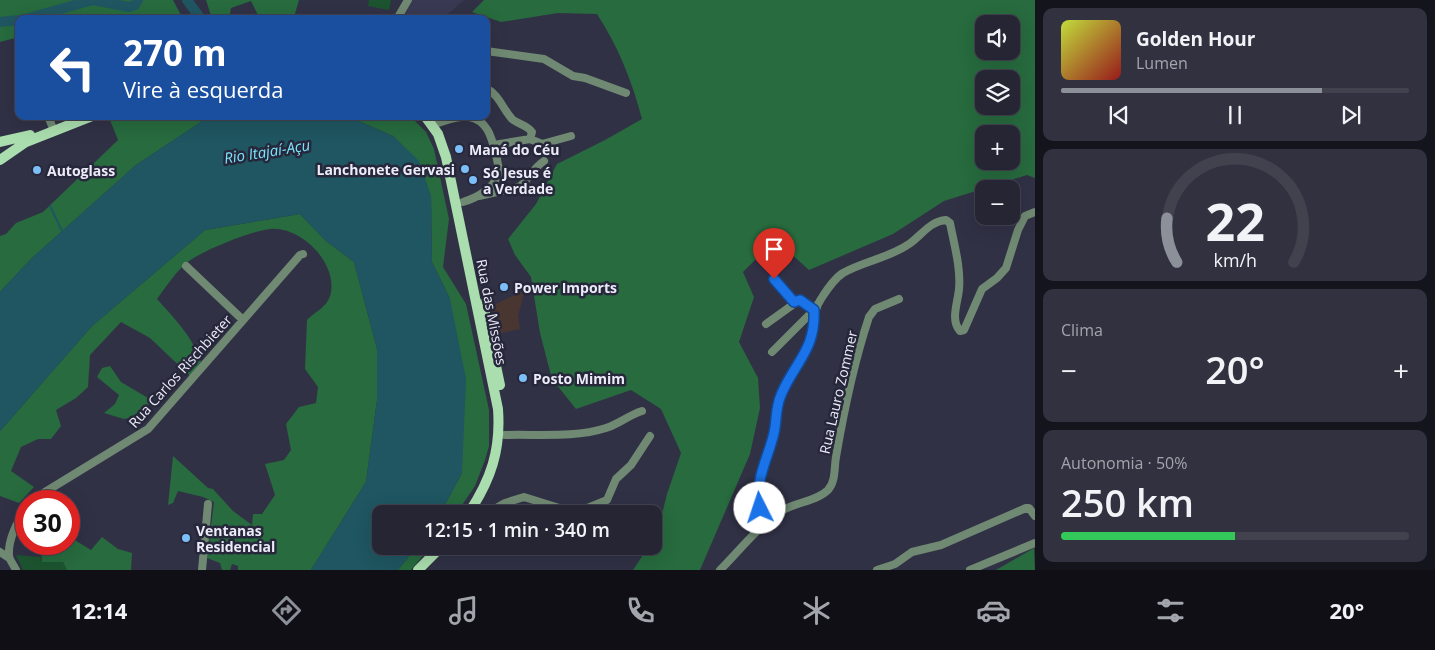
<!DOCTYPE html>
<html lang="pt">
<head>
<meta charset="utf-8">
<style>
  body { margin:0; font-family:"Open Sans",sans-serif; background:#313140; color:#f1f3f6; height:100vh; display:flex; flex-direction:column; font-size:19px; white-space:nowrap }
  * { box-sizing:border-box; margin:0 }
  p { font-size:16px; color:#a3a5ac }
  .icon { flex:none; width:28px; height:28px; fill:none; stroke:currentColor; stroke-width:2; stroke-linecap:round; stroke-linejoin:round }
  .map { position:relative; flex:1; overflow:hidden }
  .sheet { display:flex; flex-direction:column; gap:8px; padding:8px; background:#14141d; width:400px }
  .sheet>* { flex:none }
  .banner { position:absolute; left:15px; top:15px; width:475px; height:105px; border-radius:10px; box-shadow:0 5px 20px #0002,0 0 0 1px #42424f; background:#1a4fa0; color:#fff; overflow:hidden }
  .controls { position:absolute; left:975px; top:15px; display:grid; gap:10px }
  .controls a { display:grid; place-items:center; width:45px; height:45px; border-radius:10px; background:#252534; box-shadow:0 5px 20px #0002,0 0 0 1px #42424f; font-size:25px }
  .speed { position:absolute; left:15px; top:490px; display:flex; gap:10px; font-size:25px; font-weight:700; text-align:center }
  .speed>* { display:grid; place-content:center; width:65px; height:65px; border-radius:50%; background:#252534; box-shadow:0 5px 20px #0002,0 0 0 1px #42424f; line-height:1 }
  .speed .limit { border:8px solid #d22; background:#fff; color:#111 }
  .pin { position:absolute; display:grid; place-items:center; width:42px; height:42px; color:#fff; margin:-51px -21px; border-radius:50% 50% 50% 0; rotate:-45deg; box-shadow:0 0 5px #0007 }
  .pin .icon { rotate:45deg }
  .me { position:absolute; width:55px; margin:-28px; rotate:356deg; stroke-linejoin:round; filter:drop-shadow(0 0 4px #0008) }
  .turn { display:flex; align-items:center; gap:18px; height:105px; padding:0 25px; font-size:22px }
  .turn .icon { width:65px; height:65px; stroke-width:2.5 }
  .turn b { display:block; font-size:35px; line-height:42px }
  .big { font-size:38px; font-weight:600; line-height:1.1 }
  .sheet .tile { flex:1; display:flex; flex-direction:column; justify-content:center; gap:8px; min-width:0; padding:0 18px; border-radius:10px; background:#313140 }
  .sheet .dial { align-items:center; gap:0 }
  .dial svg { height:130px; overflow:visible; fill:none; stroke:#42424f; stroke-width:7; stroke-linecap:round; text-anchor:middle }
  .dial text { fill:#f1f3f6; stroke:none }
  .song { display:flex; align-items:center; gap:15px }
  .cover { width:60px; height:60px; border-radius:8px; background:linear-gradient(135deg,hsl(70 70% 55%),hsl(0 70% 35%)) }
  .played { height:5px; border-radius:2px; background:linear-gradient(90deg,#8c9099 75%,#42424f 75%) }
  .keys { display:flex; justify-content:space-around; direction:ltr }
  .heat { display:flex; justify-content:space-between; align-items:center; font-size:28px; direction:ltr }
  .charge { height:8px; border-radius:4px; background:linear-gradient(90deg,#34c759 50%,#42424f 0) }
  .trip { position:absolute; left:372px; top:505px; width:290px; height:50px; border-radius:10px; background:#252534; box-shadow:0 5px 20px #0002,0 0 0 1px #42424f; font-weight:600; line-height:50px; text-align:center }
  .tabs { display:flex; height:80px; justify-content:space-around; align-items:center; background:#0f0f15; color:#a3a5ac }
  .tabs .icon { width:35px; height:35px }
  .tabs .current { color:#8c9099 }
  .tabs b { font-size:22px; color:#f1f3f6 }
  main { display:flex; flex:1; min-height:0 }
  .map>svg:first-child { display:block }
  .commercial { fill:#4a3631 }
  .built { fill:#393954 }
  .green { fill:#1d5430 }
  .forest { fill:#276b3e; fill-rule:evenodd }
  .water { fill:#1f5661 }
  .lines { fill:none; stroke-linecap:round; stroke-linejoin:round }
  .stream { stroke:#1f5661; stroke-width:2 }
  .river { stroke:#1f5661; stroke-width:10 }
  .minor { stroke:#708972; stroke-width:8 }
  .major { stroke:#aadeae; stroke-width:10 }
  .route-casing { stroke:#114b97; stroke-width:12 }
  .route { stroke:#1a73e8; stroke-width:9 }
  .poi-dot { fill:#7bbef8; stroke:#27273b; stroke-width:2 }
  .labels { text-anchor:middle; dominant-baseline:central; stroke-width:5; stroke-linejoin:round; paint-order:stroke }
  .poi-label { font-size:14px; font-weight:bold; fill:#ebebf9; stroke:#27273b; text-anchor:start }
  .street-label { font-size:14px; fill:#ebebf9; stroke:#27273b }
  .water-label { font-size:15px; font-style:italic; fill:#79e4fb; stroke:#27273b }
</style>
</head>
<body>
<main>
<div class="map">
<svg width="1035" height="570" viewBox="0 0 1035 570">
  <rect width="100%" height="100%" fill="#313146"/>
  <path class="commercial" d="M525,290L518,316L520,329L497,334L492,306Z"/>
  <path class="built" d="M413,0H464L442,19H403Z"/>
  <path class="green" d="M369,0H391L389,10L368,6Z
    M16,555L41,557L42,562H63L67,570H23Z"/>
  <path class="forest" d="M0,0H173L183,19H19V37L0,42Z
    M206,0H299L294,17L291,19H260L251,1L231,8L229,19H212Z
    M484,0H1035V178L1027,175L944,201L893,234L809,270L788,251L759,256L743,272L754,297L739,342L758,378L760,408L750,454L700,570H633L649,546H654L667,494L681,453L661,409L631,390L576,409L552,379L540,333L531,277L515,255L508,239L536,204L557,164L605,140L642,119C632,81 618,46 597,14L558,13L501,22L472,12ZM984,24H1011V51H984ZM984,79H1011V106H984ZM984,134H1011V161H984Z
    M120,116H210L136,165L31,259L0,292V236L6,234L16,223L43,212L118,140L110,120Z
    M347,116H410L426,132L434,149L449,219L443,267L466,304L489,410V446L485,460L475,486L456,514H440L462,473L450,299L432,262L431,197L419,162L393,136Z
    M300,214L326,241L354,262L377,349V400L366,482L311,570H238V566L232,564L230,570H222L220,563L207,558L214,502L203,497L178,491L173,503L168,505L173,456L208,488L213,489L233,511L252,525L253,514H262L275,495L265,464L284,460L291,450L286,424L299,407L316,403L318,387L305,369L307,320C316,311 329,306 331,292C336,261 300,226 270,229C251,231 195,253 183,266C173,276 165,288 157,299C174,318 193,337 201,362L190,376L150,338L121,322L90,355L88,387L76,398L56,410L61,426L51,439H38L21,447L11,471L34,487L19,503L0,496V431L92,326L205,230Z
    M110,366L121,382L148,398L150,403L144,415L124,419L104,413L115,404L119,395L97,377L102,368Z
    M102,537L118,549L132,553L131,570H67L63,562H42L41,544H69V541L73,539L91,550Z
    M417,546H431L411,570H398Z
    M1034,548L1035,570H996Z"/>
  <path class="water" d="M210,116H347L393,136L419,161L431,197L432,262L450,299L466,379L462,473L440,514H381V546H417L398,570H311L366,482L377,400V349L354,262L326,241L300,214L205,230L92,326L0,431V292L31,259L136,165Z"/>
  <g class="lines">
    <path class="stream" d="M50,206L63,233"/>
    <path class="river" d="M187,0L201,19
      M25,19L93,0L129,7L135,5L138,0
      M0,22L19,20"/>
    <path class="minor" d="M397,19L408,0
      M486,51L544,59L573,76L585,78L626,93
      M486,88C500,96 502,108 512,119C518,124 527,125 532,132L530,139
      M48,116L52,126
      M438,123C448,120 459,115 469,117C488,120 492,139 496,155C497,161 500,168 498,174C494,189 476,198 463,202
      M494,145L530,139L542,144L571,136
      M479,196L519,187C528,181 532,169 544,161
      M186,266L243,320
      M774,279L794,302
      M766,324L798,301L807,303L814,310
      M772,352L814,310
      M505,435C538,434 575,438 606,428C619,424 629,415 642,411
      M34,501L45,492L148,429L300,255L303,254
      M486,514L505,503L524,497L569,511L585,509L607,500L616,479L631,465L650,436
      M767,523C748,481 766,471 775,432C777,419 776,408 781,395C788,376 802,361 810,342C815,328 812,311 821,299C826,291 835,278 843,273C864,261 889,258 909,244C921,236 930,221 946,220L950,223C954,244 961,268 959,289C958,302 950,320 960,331L964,330L982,289L997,278L1006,268L1018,230L1025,216L1035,212
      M0,552L9,558
      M16,570C14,565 9,560 9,555C8,540 17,521 26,510
      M202,570L208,504
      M720,570C740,550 759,525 783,510C797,502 817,501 828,490C836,481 834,468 836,457C844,410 854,362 869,317L875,309L899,299
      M877,570L895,564L912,552L941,545L1026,508H1029L1035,516
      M970,570L1035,543"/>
    <path class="major" d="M425,116L438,134L446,157L498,409C501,450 491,480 468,514
      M0,142L30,135
      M0,160L26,142L92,116
      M483,304L500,385
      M418,570L442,546"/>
  </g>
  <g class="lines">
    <g class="route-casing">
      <path id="route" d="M760,508C754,480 768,459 774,433C777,420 775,409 781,395C794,363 816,350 814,310L800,300L794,302L774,279"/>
    </g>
    <use href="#route" class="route"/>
  </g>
  <g class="poi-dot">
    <circle cx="459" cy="149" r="5"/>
    <circle cx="465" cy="169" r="5"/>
    <circle cx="37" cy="170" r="5"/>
    <circle cx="473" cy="180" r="5"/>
    <circle cx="504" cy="287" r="5"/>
    <circle cx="523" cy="378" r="5"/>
    <circle cx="186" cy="538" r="5"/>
  </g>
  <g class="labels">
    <g class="poi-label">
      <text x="469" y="149">Maná do Céu</text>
      <text x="455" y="169" text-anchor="end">Lanchonete Gervasi</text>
      <text x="47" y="170">Autoglass</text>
      <text x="483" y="172">Só Jesus é<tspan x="483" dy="16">a Verdade</tspan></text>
      <text x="514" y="287">Power Imports</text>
      <text x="533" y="378">Posto Mimim</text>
      <text x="196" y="530">Ventanas<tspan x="196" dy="16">Residencial</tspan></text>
    </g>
    <g class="street-label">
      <text transform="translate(492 312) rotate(79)">Rua das Missões</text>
      <text transform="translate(180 371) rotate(-48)">Rua Carlos Rischbieter</text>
      <text transform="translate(838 392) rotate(-77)">Rua Lauro Zommer</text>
    </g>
    <g class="water-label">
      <text transform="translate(267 151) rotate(-9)">Rio Itajaí-Açu</text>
    </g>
  </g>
</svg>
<div class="controls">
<a><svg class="icon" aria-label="sound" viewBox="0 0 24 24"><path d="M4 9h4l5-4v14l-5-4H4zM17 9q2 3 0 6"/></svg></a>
<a><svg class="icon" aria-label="layers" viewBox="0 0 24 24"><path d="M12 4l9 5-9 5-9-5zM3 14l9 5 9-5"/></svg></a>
<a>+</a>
<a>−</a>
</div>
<div class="speed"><div class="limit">30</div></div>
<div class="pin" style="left:774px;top:279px;background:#d93025"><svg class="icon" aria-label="arrive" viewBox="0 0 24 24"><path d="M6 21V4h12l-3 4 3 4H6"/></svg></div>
<svg class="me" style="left:760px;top:508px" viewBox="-20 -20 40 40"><circle r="19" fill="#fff"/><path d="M0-13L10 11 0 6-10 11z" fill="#1a73e8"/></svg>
<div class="trip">12:15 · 1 min · 340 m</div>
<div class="banner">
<div class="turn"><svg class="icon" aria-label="left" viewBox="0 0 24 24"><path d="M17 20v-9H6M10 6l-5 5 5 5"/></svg><div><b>270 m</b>Vire à esquerda</div></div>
</div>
</div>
<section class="sheet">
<div class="tile">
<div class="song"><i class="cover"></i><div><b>Golden Hour</b><p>Lumen</p></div></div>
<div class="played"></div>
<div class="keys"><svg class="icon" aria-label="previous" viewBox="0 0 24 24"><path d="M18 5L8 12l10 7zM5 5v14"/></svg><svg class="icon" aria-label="pause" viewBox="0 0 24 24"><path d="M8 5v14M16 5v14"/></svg><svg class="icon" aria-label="next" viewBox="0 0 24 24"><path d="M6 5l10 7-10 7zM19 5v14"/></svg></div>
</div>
<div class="tile dial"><svg viewBox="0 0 100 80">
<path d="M14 69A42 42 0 1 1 86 69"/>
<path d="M14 69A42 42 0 0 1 8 42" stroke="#8c9099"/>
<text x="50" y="56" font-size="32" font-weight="700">22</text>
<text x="50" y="72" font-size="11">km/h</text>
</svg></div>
<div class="tile"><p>Clima</p>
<div class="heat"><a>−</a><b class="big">20°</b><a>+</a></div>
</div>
<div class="tile"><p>Autonomia · 50%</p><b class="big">250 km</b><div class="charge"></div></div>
</section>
</main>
<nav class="tabs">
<b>12:14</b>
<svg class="icon current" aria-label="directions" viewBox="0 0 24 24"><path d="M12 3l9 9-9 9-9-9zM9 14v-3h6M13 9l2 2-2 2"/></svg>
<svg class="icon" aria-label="music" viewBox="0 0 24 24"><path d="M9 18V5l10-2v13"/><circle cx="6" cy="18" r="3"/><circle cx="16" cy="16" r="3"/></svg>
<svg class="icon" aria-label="phone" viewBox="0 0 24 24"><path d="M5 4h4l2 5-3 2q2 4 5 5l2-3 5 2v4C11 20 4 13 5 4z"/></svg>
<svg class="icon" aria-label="climate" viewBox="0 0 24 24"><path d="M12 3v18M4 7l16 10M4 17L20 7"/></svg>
<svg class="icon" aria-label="car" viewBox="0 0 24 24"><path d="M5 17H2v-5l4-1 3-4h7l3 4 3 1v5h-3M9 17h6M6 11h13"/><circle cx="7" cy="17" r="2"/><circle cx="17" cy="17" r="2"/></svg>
<svg class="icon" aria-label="filters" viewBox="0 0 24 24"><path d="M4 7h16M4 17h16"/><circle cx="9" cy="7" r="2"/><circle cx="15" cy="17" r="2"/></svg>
<b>20°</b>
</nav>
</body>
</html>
